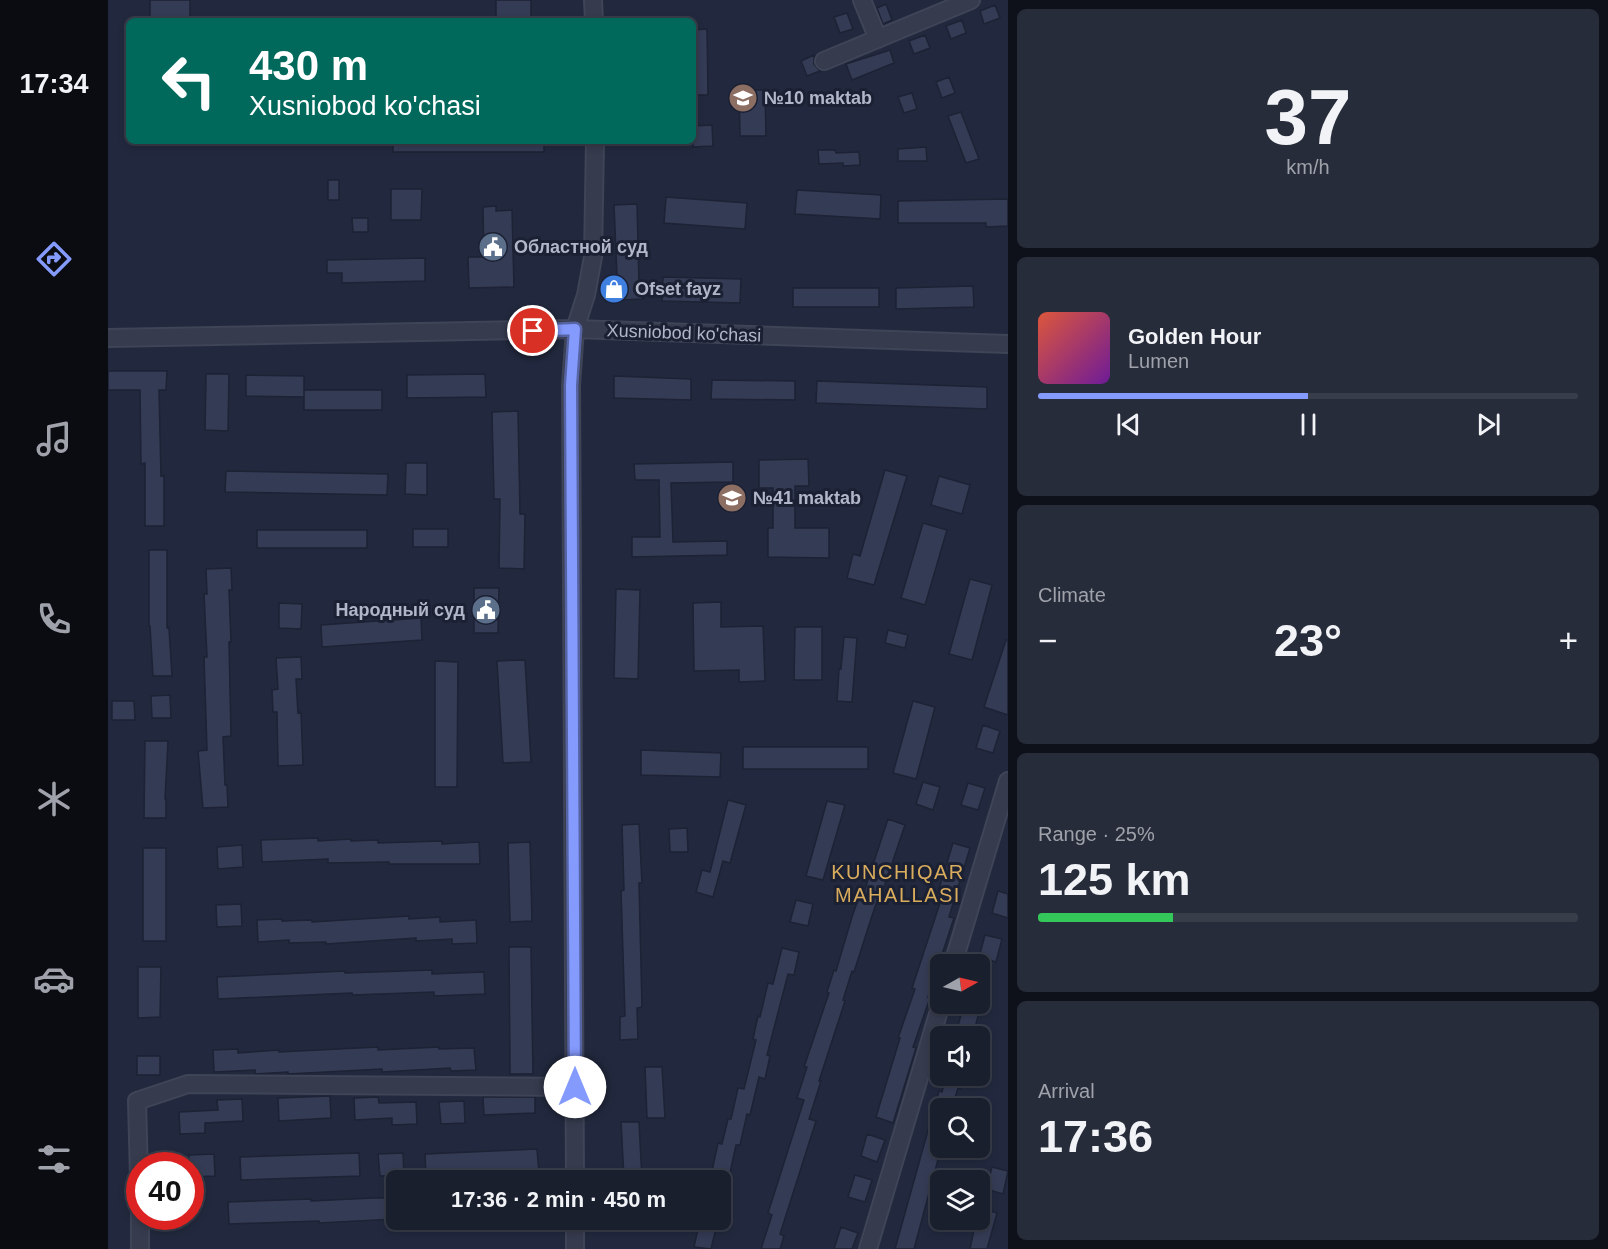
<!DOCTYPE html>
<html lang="en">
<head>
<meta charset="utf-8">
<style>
  body { margin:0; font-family:Helvetica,sans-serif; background:#272c3a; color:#f1f3f6; height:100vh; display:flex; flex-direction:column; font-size:22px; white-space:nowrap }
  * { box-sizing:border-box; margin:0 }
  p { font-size:20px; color:#9fa2aa }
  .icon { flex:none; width:33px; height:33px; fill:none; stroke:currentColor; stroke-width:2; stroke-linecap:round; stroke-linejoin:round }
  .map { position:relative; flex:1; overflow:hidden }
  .panel { display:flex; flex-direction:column; gap:9px; padding:9px; background:#0e1119; width:600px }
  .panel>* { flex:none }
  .hud { position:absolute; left:18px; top:18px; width:570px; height:126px; border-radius:9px; box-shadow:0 3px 9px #0003,0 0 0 2px #383d4a; background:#00695c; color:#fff; overflow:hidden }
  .needle { width:39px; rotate:82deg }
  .controls { position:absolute; left:822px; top:954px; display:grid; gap:12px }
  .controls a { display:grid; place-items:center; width:60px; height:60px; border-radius:9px; background:#1a1f2e; box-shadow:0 3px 9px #0003,0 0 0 2px #383d4a; font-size:30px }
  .speed { position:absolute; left:18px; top:1152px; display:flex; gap:12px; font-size:30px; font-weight:700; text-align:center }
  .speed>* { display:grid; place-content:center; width:78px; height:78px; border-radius:50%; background:#1a1f2e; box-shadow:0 3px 9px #0003,0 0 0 2px #383d4a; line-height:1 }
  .speed .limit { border:9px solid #d22; background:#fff; color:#111 }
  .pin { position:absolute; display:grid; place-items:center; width:51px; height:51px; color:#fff; margin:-26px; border:3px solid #fff; border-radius:50%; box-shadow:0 2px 6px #0007 }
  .me { position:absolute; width:66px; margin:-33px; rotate:0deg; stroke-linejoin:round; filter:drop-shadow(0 0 4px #0008) }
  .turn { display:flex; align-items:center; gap:21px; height:126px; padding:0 24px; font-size:27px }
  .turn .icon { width:78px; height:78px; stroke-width:2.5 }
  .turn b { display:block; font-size:42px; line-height:51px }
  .big { font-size:45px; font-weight:800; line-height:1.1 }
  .panel .widget { flex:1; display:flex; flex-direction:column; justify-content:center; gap:9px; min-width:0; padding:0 21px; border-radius:9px; background:#272c3a }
  .panel .dial { align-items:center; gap:0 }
  .dial b { font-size:78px; line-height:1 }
  .song { display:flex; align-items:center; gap:18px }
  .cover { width:72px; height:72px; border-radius:9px; background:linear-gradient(135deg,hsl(10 70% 55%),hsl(280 70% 35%)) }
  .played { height:6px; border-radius:3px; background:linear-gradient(90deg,#849afd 50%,#383d4a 50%) }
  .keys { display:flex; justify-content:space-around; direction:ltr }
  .heat { display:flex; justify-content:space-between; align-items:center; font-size:33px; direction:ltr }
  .charge { height:9px; border-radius:4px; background:linear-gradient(90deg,#34c759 25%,#383d4a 0) }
  .trip { position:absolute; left:278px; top:1170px; width:345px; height:60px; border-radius:9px; background:#1a1f2e; box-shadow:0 3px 9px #0003,0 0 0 2px #383d4a; font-weight:800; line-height:60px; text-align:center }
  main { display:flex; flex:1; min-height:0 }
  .tabs { display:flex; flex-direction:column; width:108px; justify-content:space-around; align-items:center; background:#0a0c12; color:#9fa2aa }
  .tabs .icon { width:42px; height:42px }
  .tabs .on { color:#849afd }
  .tabs b { font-size:27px; color:#f1f3f6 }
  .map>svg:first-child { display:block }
  .building { fill:#343b54; stroke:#1d2235; stroke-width:1.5 }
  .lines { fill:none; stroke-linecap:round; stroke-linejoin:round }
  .minor-casing { stroke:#3f4457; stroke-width:20 }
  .minor { stroke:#363b4e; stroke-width:16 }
  .route-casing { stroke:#5664a4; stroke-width:15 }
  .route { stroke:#849afd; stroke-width:10 }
  .labels { text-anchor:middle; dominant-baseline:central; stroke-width:6; stroke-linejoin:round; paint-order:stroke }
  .poi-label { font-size:18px; font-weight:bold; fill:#b2b6c9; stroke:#1b2033; text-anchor:start }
  .street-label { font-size:18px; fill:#b2b6c9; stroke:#1b2033 }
  .neighbourhood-label { font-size:20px; letter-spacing:1.5px; fill:#daac5d; stroke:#1b2033 }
</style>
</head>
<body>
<main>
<nav class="tabs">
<b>17:34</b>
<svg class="icon on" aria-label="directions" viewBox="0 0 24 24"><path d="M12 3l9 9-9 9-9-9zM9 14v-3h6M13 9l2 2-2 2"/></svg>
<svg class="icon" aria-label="music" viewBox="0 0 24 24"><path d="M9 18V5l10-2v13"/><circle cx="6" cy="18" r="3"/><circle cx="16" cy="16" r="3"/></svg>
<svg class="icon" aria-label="phone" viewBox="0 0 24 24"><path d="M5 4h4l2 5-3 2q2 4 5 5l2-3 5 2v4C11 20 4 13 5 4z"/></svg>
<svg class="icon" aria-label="climate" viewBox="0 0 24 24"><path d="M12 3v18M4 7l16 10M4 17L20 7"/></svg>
<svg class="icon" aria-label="car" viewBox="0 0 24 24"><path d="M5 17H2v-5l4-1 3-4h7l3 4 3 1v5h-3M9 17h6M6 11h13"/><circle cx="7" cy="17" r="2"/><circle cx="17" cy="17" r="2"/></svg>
<svg class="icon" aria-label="filters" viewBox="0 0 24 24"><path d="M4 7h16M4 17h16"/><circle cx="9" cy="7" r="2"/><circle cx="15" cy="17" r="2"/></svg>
</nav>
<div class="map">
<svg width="900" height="1249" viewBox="0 0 900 1249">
  <rect width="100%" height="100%" fill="#22293e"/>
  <path class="building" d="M42,0H82V21H42Z
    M388,0H423V21H388Z
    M778,4L784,20L775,24L769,8Z
    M887,5L892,18L876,24L872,11Z
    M739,13L745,29L732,33L726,17Z
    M854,20L858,33L843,39L838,26Z
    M599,29L600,95H585V30Z
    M817,35L822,48L806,54L801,41Z
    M782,50L786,63L744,80L738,64Z
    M706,55V64L712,71L699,76L693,61Z
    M841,77L847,93L834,98L828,82Z
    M631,90H657L658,136H632Z
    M804,93L809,109L796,113L790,97Z
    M853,112L871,159L858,163L840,116Z
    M604,125L605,146L585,147V126Z
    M285,141H436V152H285Z
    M818,147L819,161H790V149Z
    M710,150H727L728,153L751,152L752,165L735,166V163L711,164Z
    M220,180H231V200H220Z
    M283,189H314L313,220H283Z
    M689,190L773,195L772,219L687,214Z
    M558,197L639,203L637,229L556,223Z
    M900,199V226L878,227V223H790V201Z
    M529,204L531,284H535V299L510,300L506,205Z
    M388,206V211L404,210L406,287L361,288L360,257H376L375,207Z
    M244,218H260V232H245Z
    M317,258V281L234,283V273H219V260Z
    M555,277L633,279L632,303L554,301Z
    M865,286L866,307L788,309V288Z
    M685,288H771V307H685Z
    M0,371H59L58,390H51L53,476L56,475V526H37V463L33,464L32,390H0Z
    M98,374H121L120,431L97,430Z
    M377,374L378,397L299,398V375Z
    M138,375L196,376V397L138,396Z
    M506,376L583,379V400L506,398Z
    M604,380L687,381V400L603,399Z
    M709,381L879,387V409L708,403Z
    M196,390H274V410H196Z
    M410,411L412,514H417L416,569L391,568L392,499H386L384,412Z
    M700,459L701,486H687V528H721V558L660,557V528H665V488H651V460Z
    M625,462V482L563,483L565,542L619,541V555L524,557V537H552L551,480H527L526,464Z
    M298,463H319V495L297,494Z
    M777,470L799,476L766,585L739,578L745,554L752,556Z
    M118,471L280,474L279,495L117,492Z
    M831,476L862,485L854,514L823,505Z
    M815,523L839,530L817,605L793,598Z
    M305,529H340V547H305Z
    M149,530H259V548H149Z
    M41,550H59V628H61L64,676H45L42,626H41Z
    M123,568L124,590H121L123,642H121L123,736L115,737L117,785H119L120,807L95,808L90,751L99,750L96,657H99L96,594H99L98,569Z
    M862,579L884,585L864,660L841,654Z
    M366,588H391L390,633H366Z
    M508,589L532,590L530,679L506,678Z
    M613,602V627L655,626L657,681L631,682V670L586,671L585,603Z
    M171,603L194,604L193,629L171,628Z
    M313,618L314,640L214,647L213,625Z
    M687,627H714V680H686Z
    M780,630L800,635L797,648L777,643Z
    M736,637L749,638L744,702L729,701L731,669H733Z
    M898,640H900V715L876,707Z
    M193,657L194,679H188L190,713L193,712L195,765L170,766L169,712H165L164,690L170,689L168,658Z
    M417,660L423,762L395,763L389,661Z
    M327,661L350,662L349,787H327Z
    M62,695L63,718H44L43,696Z
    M4,701H26L27,720H4Z
    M805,701L827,707L808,779L785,773Z
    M875,725L892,731L885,753L868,748Z
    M37,741H60L57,799H58V818H36Z
    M635,747H760V769H635Z
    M533,750L613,753L612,777L533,775Z
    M815,782L832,787L825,810L808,804Z
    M860,783L877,788L870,810L853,805Z
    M620,800L638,805L622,863L615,861L605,897L588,892L594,870L602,872Z
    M719,801L737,805L715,880L698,876Z
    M780,819L797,825L773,896L771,895L762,922L746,972L744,971L735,1000L737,1001L711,1081H713L701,1119L708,1121L672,1234L676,1236L672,1249H653L664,1215L660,1213L696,1100L689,1098L699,1067H696L721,993L719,992L726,970L728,971L744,917L752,894L755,895Z
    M531,824L534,883H531L534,1007L529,1008L530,1039L512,1040V1017L517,1016L513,891L516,890L514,825Z
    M579,828L580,852H562L561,829Z
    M210,838V841L243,839V841L270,840V843L334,841V844L371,842L372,864H281V862L220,863V859L154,862L153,840Z
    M422,842L424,921L402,922L400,843Z
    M845,843L862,848L841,917L846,918L820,997L822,998L805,1047L808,1048L785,1123L768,1117L792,1038H790L807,989L804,988L832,903L827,902Z
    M134,845L135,867L110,869L109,847Z
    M35,848H58V941H35Z
    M890,891L900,894V918L884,913Z
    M688,900L705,904L700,926L682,922Z
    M133,904L134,926L109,927L108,905Z
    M301,916V919L332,917V922L368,920L369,943L344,944V939L308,941V938L218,944V942L181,943V940L150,942L149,920L174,919V921L204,920V922Z
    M877,935L894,939L888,962L871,957Z
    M401,947H423L425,1074H402Z
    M674,948L691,952L686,975L680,974L659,1055L662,1056L657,1079L651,1077L642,1115L639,1114L632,1145H628L616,1201H612V1180H602L610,1143L614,1144L620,1119H623L630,1088L636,1089L648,1040L645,1039L650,1016L652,1017L660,983L665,984Z
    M30,967H53L52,1017L30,1018Z
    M324,970V974L376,972L377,994L326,996V992L245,995L244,993L110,999L109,977L237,971V973Z
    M856,1004H873L865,1036L848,1033Z
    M270,1047V1050L331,1047V1049L366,1048L368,1070L343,1071L342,1068L274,1072V1069L180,1074V1072L147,1074V1070L106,1072L105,1050L130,1049V1053L171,1050V1052Z
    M29,1056H52V1075H29Z
    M537,1067H554L557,1118H539Z
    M838,1076H857L853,1089L850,1088L844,1108H832V1152L806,1249H787L831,1091L834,1092Z
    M222,1096L223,1118L171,1121L170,1098Z
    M270,1097L271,1103L308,1102L309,1124L284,1125V1118L247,1120L246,1098Z
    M375,1097H427V1113L376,1115Z
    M134,1099L135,1121L97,1123V1133L72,1134L71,1112L110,1110L109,1100Z
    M356,1101L357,1123L333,1124L331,1102Z
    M513,1122H531L534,1179H516Z
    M759,1134L777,1140L769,1162L753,1156Z
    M429,1149L431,1173L372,1176V1174L318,1176L317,1154Z
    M251,1153L252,1176L133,1180L132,1157Z
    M295,1153L296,1175L272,1176L270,1154Z
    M106,1154L107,1176L82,1177L81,1155Z
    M884,1167L900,1171L895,1194L878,1189Z
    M747,1175L764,1180L757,1202L740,1197Z
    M265,1198H288V1219L211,1223V1221L121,1224L120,1202L203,1199V1201Z
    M872,1208L889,1213L879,1249H862L868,1220H872Z
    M595,1220H610L603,1249L586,1247L591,1224L594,1225Z
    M733,1227L750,1233L744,1249H726Z"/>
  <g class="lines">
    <g class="minor-casing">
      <path id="minor" d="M485,0L486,21
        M754,0L770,39
        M716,61L863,0
        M0,338L467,329L900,344
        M845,964L900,781
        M467,1180L463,385L467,329L478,295L485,257L487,141
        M32,1214L29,1101L80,1084L467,1087
        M32,1216V1249
        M467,1220V1249
        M760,1249L833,1004"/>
    </g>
    <use href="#minor" class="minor"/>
  </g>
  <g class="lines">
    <g class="route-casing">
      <path id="route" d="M425,331L467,329L463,385L467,1087"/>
    </g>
    <use href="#route" class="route"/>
  </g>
  <defs>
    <g id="school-disc" transform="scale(1.5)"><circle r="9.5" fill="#8d6e63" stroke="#1b2033"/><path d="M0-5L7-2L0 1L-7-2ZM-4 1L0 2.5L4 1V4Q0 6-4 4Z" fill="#fff"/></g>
    <g id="civic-disc" transform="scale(1.5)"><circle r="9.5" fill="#5c6f8a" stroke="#1b2033"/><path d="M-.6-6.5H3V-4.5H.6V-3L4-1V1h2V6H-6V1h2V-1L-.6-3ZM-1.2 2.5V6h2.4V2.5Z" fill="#fff"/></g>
    <g id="shop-disc" transform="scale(1.5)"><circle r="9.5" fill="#3f7fe0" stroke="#1b2033"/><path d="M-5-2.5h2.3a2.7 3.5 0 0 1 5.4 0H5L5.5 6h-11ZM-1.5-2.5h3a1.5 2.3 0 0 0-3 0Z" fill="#fff"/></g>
  </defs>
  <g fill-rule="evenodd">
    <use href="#school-disc" x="635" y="98"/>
    <use href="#civic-disc" x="385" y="247"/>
    <use href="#shop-disc" x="506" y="289"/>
    <use href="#school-disc" x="624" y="498"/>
    <use href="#civic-disc" x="378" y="610"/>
  </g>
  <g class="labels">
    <g class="poi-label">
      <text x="656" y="98">№10 maktab</text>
      <text x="406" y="247">Областной суд</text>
      <text x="527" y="289">Ofset fayz</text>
      <text x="645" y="498">№41 maktab</text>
      <text x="357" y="610" text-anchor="end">Народный суд</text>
    </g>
    <g class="street-label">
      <text transform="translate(576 333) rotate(2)">Xusniobod ko'chasi</text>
    </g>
    <g class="neighbourhood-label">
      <text x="790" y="872">KUNCHIQAR<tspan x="790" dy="23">MAHALLASI</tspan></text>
    </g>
  </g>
</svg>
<div class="controls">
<a><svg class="needle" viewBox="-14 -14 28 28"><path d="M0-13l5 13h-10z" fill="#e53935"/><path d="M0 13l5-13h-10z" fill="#9fa2aa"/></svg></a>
<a><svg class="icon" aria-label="sound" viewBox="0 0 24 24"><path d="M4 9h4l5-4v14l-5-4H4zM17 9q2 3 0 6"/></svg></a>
<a><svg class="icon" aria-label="search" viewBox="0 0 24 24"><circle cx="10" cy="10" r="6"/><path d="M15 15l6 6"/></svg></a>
<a><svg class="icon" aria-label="layers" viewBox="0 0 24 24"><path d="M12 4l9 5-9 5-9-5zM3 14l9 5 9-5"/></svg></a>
</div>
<div class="speed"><div class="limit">40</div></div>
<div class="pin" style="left:425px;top:331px;background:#d93025"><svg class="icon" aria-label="arrive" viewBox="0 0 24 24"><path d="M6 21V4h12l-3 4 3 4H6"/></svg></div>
<svg class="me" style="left:467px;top:1087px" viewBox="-20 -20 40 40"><circle r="19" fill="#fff"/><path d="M0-13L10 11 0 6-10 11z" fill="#849afd"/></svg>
<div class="trip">17:36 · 2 min · 450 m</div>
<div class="hud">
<div class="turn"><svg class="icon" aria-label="left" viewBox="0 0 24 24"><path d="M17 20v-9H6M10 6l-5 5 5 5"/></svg><div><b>430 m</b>Xusniobod ko'chasi</div></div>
</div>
</div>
<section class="panel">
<div class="widget dial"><b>37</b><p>km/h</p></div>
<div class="widget">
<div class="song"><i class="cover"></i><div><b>Golden Hour</b><p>Lumen</p></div></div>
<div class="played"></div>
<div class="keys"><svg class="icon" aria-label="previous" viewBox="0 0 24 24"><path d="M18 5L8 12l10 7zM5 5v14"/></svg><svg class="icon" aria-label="pause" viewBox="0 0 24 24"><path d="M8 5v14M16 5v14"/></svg><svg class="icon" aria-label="next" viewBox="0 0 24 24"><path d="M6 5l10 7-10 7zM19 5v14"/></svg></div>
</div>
<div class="widget"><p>Climate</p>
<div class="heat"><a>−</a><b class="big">23°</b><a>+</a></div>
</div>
<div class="widget"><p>Range · 25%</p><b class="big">125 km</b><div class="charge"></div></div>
<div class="widget"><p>Arrival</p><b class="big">17:36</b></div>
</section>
</main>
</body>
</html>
